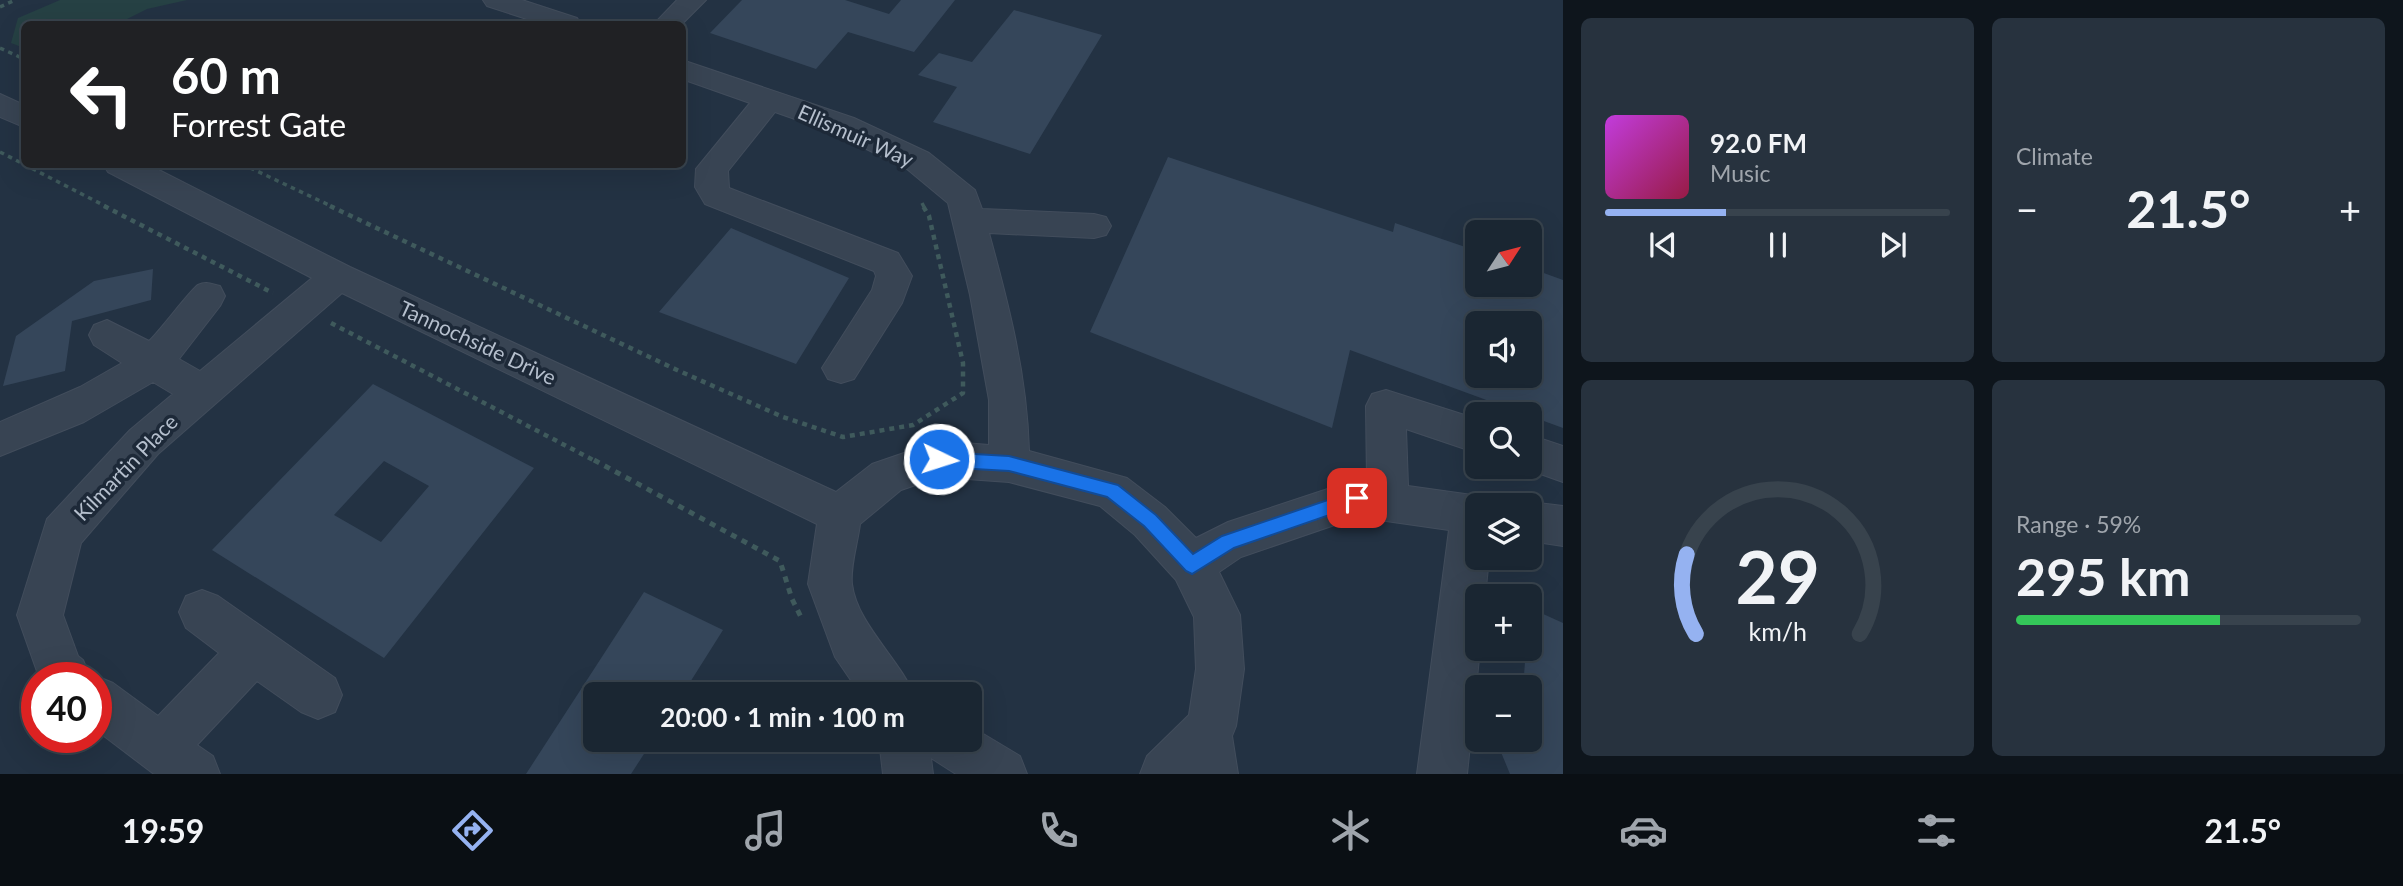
<!DOCTYPE html>
<html lang="en">
<head>
<meta charset="utf-8">
<style>
  body { margin:0; font-family:Lato,sans-serif; background:#27323e; color:#f1f3f6; height:100vh; display:flex; flex-direction:column; font-size:26px; white-space:nowrap }
  * { box-sizing:border-box; margin:0 }
  p { font-size:23px; color:#9fa5ac }
  .icon { flex:none; width:38px; height:38px; fill:none; stroke:currentColor; stroke-width:2; stroke-linecap:round; stroke-linejoin:round }
  .map { position:relative; flex:1; overflow:hidden }
  .panel { display:flex; flex-direction:column; gap:18px; padding:18px; background:#0e151c; width:840px }
  .panel>* { flex:none }
  .banner { position:absolute; left:21px; top:21px; width:665px; height:147px; border-radius:10px; box-shadow:0 7px 28px #0002,0 0 0 2px #38434d; background:#202124; color:#fff; overflow:hidden }
  .needle { width:46px; rotate:54deg }
  .fabs { position:absolute; left:1465px; top:220px; display:grid; gap:14px }
  .fabs a { display:grid; place-items:center; width:77px; height:77px; border-radius:10px; background:#1a2632; box-shadow:0 7px 28px #0002,0 0 0 2px #38434d; font-size:35px }
  .speed { position:absolute; left:21px; top:662px; display:flex; gap:14px; font-size:35px; font-weight:700; text-align:center }
  .speed>* { display:grid; place-content:center; width:91px; height:91px; border-radius:50%; background:#1a2632; box-shadow:0 7px 28px #0002,0 0 0 2px #38434d; line-height:1 }
  .speed .limit { border:10px solid #d22; background:#fff; color:#111 }
  .pin { position:absolute; display:grid; place-items:center; width:60px; height:60px; color:#fff; margin:-30px; border-radius:14px; box-shadow:0 4px 10px #0006 }
  .me { position:absolute; width:77px; margin:-38px; rotate:94deg; stroke-linejoin:round; filter:drop-shadow(0 0 5px #0008) }
  .turn { display:flex; align-items:center; gap:24px; height:147px; padding:0 35px; font-size:32px }
  .turn .icon { width:91px; height:91px; stroke-width:2.5 }
  .turn b { display:block; font-size:49px; line-height:60px }
  .big { font-size:52px; font-weight:700; line-height:1.1 }
  .panel .card { flex:1; display:flex; flex-direction:column; justify-content:center; gap:10px; min-width:0; padding:0 24px; border-radius:10px; background:#27323e }
  .panel .dial { align-items:center; gap:0 }
  .dial svg { height:182px; overflow:visible; fill:none; stroke:#38434d; stroke-width:7; stroke-linecap:round; text-anchor:middle }
  .dial text { fill:#f1f3f6; stroke:none }
  .song { display:flex; align-items:center; gap:21px }
  .cover { width:84px; height:84px; border-radius:10px; background:linear-gradient(135deg,hsl(290 70% 55%),hsl(340 70% 35%)) }
  .played { height:7px; border-radius:4px; background:linear-gradient(90deg,#95b2f1 35%,#38434d 35%) }
  .keys { display:flex; justify-content:space-around; direction:ltr }
  .heat { display:flex; justify-content:space-between; align-items:center; font-size:38px; direction:ltr }
  .charge { height:10px; border-radius:5px; background:linear-gradient(90deg,#34c759 59%,#38434d 0) }
  .panel .tiles { flex:1; display:grid; gap:18px; grid-template-columns:repeat(2,1fr) }
  .trip { position:absolute; left:583px; top:682px; width:399px; height:70px; border-radius:10px; background:#1a2632; box-shadow:0 7px 28px #0002,0 0 0 2px #38434d; font-weight:700; line-height:70px; text-align:center }
  .dock { display:flex; height:112px; justify-content:space-around; align-items:center; background:#0a0f14; color:#9fa5ac }
  .dock .icon { width:49px; height:49px }
  .dock .current { color:#95b2f1 }
  .dock b { font-size:32px; color:#f1f3f6 }
  main { display:flex; flex:1; min-height:0 }
  .map>svg:first-child { display:block }
  .green { fill:#264144 }
  .building { fill:#35465a; fill-rule:evenodd }
  .lines { fill:none; stroke-linecap:round; stroke-linejoin:round }
  .minor-casing { stroke:#424d5c; stroke-width:2 }
  .path-far2 { stroke:#3f5a5c; stroke-width:3.5; stroke-dasharray:4.5 4.5; stroke-linecap:butt }
  .path-far1 { stroke:#3f5a5c; stroke-width:4.5; stroke-dasharray:5 5; stroke-linecap:butt }
  .path { stroke:#3f5a5c; stroke-width:5; stroke-dasharray:6 6; stroke-linecap:butt }
  .minor { fill:#384453; fill-rule:evenodd }
  .route { fill:#1a73e8; stroke:#114b97; stroke-width:2 }
  .labels { text-anchor:middle; dominant-baseline:central; stroke-width:7; stroke-linejoin:round; paint-order:stroke }
  .street-label { font-size:21px; fill:#b5bfcd; stroke:#1d2938 }
</style>
</head>
<body>
<main>
<div class="map">
<svg width="1563" height="774" viewBox="0 0 1563 774">
  <rect width="100%" height="100%" fill="#233243"/>
  <path class="green" d="M60,0H187L147,9L117,24H24V48L11,43L18,18Z"/>
  <path class="building" d="M742,0H845L889,14L901,0H955L914,52L848,32L816,69L710,33Z
    M1014,10L1102,35L1030,154L933,122L957,87L918,75L939,53L972,62Z
    M1168,157L1393,232L1395,223L1477,251V285H1530V268L1563,280V428L1350,350L1332,428L1090,332ZM1477,324H1530V376H1477Z
    M731,228L849,278L796,364L659,312Z
    M153,269L151,300L72,321L65,371L3,386L16,336L94,281Z
    M373,384L534,468L384,658L212,550ZM384,461L429,486L381,542L334,515Z
    M644,592L723,630L682,695H595V740H653L631,774H526Z
    M1530,608L1563,623V774H1510L1496,740H1530V688H1523L1526,649H1530Z"/>
  <g class="lines">
    <g class="minor-casing">
      <path id="minor" d="M483,0H522L577,18L581,24H542L487,6Z
        M677,0H706L682,24H654Z
        M682,60L854,118L929,153L975,190L982,209L1094,214L1106,217L1111,226L1106,235L1094,238L989,233C1009,306 1027,375 1029,451L1127,478L1165,507L1196,538L1228,522L1358,479L1367,480L1366,406L1372,394L1386,390L1477,419V453L1406,429L1408,486L1472,495L1492,501L1494,506H1477V558H1489L1485,597H1477V649H1480L1467,774H1417L1449,530L1358,517L1241,557L1219,572L1240,615L1244,669L1236,726L1232,736L1238,774H1140L1147,756L1189,715L1196,669L1194,617L1176,580L1135,535L1100,506L1009,482L939,477L901,490L860,524C858,542 850,566 852,584C857,624 899,658 914,695H861L835,657L808,584L817,524L342,293L158,454L81,543L63,615L78,656L83,660L90,677H39L17,615L47,519L130,430L173,394L153,382L84,422L0,456V422L80,387L122,363L94,345L89,335L94,325L107,320L149,341C159,332 192,288 198,285C206,281 211,284 220,286L225,296L220,306L179,359L200,371L312,278L108,172L103,164H147L350,267L836,492L872,464L939,441L989,445V400L970,295L948,203L907,169L832,132L775,112L728,171L729,188L898,253L912,276L902,303L854,379L841,383L828,379L822,368L872,290L876,276L874,271L705,204L695,187L696,169L750,103L682,79Z
        M0,94L24,105V127L0,117Z
        M1530,435L1563,446V482L1521,467H1530Z
        M1530,502L1563,506V546L1530,541V506H1521Z
        M202,590L218,596L335,678L342,695L335,712L318,719L301,712L257,681L197,745L213,756L220,774H154L96,730V677H93L96,676L113,683L158,716L219,653L186,628L179,612L186,596Z
        M970,726L1020,756L1027,774H956L931,758L933,774H883L879,740H970Z"/>
    </g>
    <path class="path-far2" d="M0,7L15,0
      M0,48L24,59
      M0,152L107,207
      M242,164L333,207
      M922,203L924,207"/>
    <path class="path-far1" d="M104,206L273,293
      M330,206L677,370L783,417L843,437L913,425L963,393V363L929,216L923,206
      M331,323L597,462"/>
    <path class="path" d="M594,460L780,561L792,599L801,617"/>
    <use href="#minor" class="minor"/>
  </g>
  <path class="route" d="M939,452L1009,456L1118,485L1156,515L1193,554L1222,536L1357,490L1364,492L1366,498L1364,503L1234,548L1192,574L1186,571L1144,526L1107,497L1009,471L939,467L933,464L930,459L933,454Z"/>
  <g class="labels">
    <g class="street-label">
      <text transform="translate(856 135) rotate(24)">Ellismuir Way</text>
      <text transform="translate(478 342) rotate(25)">Tannochside Drive</text>
      <text transform="translate(125 467) rotate(-46)">Kilmartin Place</text>
    </g>
  </g>
</svg>
<div class="fabs">
<a><svg class="needle" viewBox="-14 -14 28 28"><path d="M0-13l5 13h-10z" fill="#e53935"/><path d="M0 13l5-13h-10z" fill="#9fa5ac"/></svg></a>
<a><svg class="icon" aria-label="sound" viewBox="0 0 24 24"><path d="M4 9h4l5-4v14l-5-4H4zM17 9q2 3 0 6"/></svg></a>
<a><svg class="icon" aria-label="search" viewBox="0 0 24 24"><circle cx="10" cy="10" r="6"/><path d="M15 15l6 6"/></svg></a>
<a><svg class="icon" aria-label="layers" viewBox="0 0 24 24"><path d="M12 4l9 5-9 5-9-5zM3 14l9 5 9-5"/></svg></a>
<a>+</a>
<a>−</a>
</div>
<div class="speed"><div class="limit">40</div></div>
<div class="pin" style="left:1357px;top:498px;background:#d93025"><svg class="icon" aria-label="arrive" viewBox="0 0 24 24"><path d="M6 21V4h12l-3 4 3 4H6"/></svg></div>
<svg class="me" style="left:939px;top:459px" viewBox="-20 -20 40 40"><circle r="17" fill="#1a73e8" stroke="#fff" stroke-width="3"/><path d="M0-11L8 9 0 5-8 9z" fill="#fff"/></svg>
<div class="trip">20:00 · 1 min · 100 m</div>
<div class="banner">
<div class="turn"><svg class="icon" aria-label="left" viewBox="0 0 24 24"><path d="M17 20v-9H6M10 6l-5 5 5 5"/></svg><div><b>60 m</b>Forrest Gate</div></div>
</div>
</div>
<section class="panel">
<div class="tiles">
<div class="card">
<div class="song"><i class="cover"></i><div><b>92.0 FM</b><p>Music</p></div></div>
<div class="played"></div>
<div class="keys"><svg class="icon" aria-label="previous" viewBox="0 0 24 24"><path d="M18 5L8 12l10 7zM5 5v14"/></svg><svg class="icon" aria-label="pause" viewBox="0 0 24 24"><path d="M8 5v14M16 5v14"/></svg><svg class="icon" aria-label="next" viewBox="0 0 24 24"><path d="M6 5l10 7-10 7zM19 5v14"/></svg></div>
</div>
<div class="card"><p>Climate</p>
<div class="heat"><a>−</a><b class="big">21.5°</b><a>+</a></div>
</div>
<div class="card dial"><svg viewBox="0 0 100 80">
<path d="M14 69A42 42 0 1 1 86 69"/>
<path d="M14 69A42 42 0 0 1 10 34" stroke="#95b2f1"/>
<text x="50" y="56" font-size="32" font-weight="700">29</text>
<text x="50" y="72" font-size="11">km/h</text>
</svg></div>
<div class="card"><p>Range · 59%</p><b class="big">295 km</b><div class="charge"></div></div>
</div>
</section>
</main>
<nav class="dock">
<b>19:59</b>
<svg class="icon current" aria-label="directions" viewBox="0 0 24 24"><path d="M12 3l9 9-9 9-9-9zM9 14v-3h6M13 9l2 2-2 2"/></svg>
<svg class="icon" aria-label="music" viewBox="0 0 24 24"><path d="M9 18V5l10-2v13"/><circle cx="6" cy="18" r="3"/><circle cx="16" cy="16" r="3"/></svg>
<svg class="icon" aria-label="phone" viewBox="0 0 24 24"><path d="M5 4h4l2 5-3 2q2 4 5 5l2-3 5 2v4C11 20 4 13 5 4z"/></svg>
<svg class="icon" aria-label="climate" viewBox="0 0 24 24"><path d="M12 3v18M4 7l16 10M4 17L20 7"/></svg>
<svg class="icon" aria-label="car" viewBox="0 0 24 24"><path d="M5 17H2v-5l4-1 3-4h7l3 4 3 1v5h-3M9 17h6M6 11h13"/><circle cx="7" cy="17" r="2"/><circle cx="17" cy="17" r="2"/></svg>
<svg class="icon" aria-label="filters" viewBox="0 0 24 24"><path d="M4 7h16M4 17h16"/><circle cx="9" cy="7" r="2"/><circle cx="15" cy="17" r="2"/></svg>
<b>21.5°</b>
</nav>
</body>
</html>
